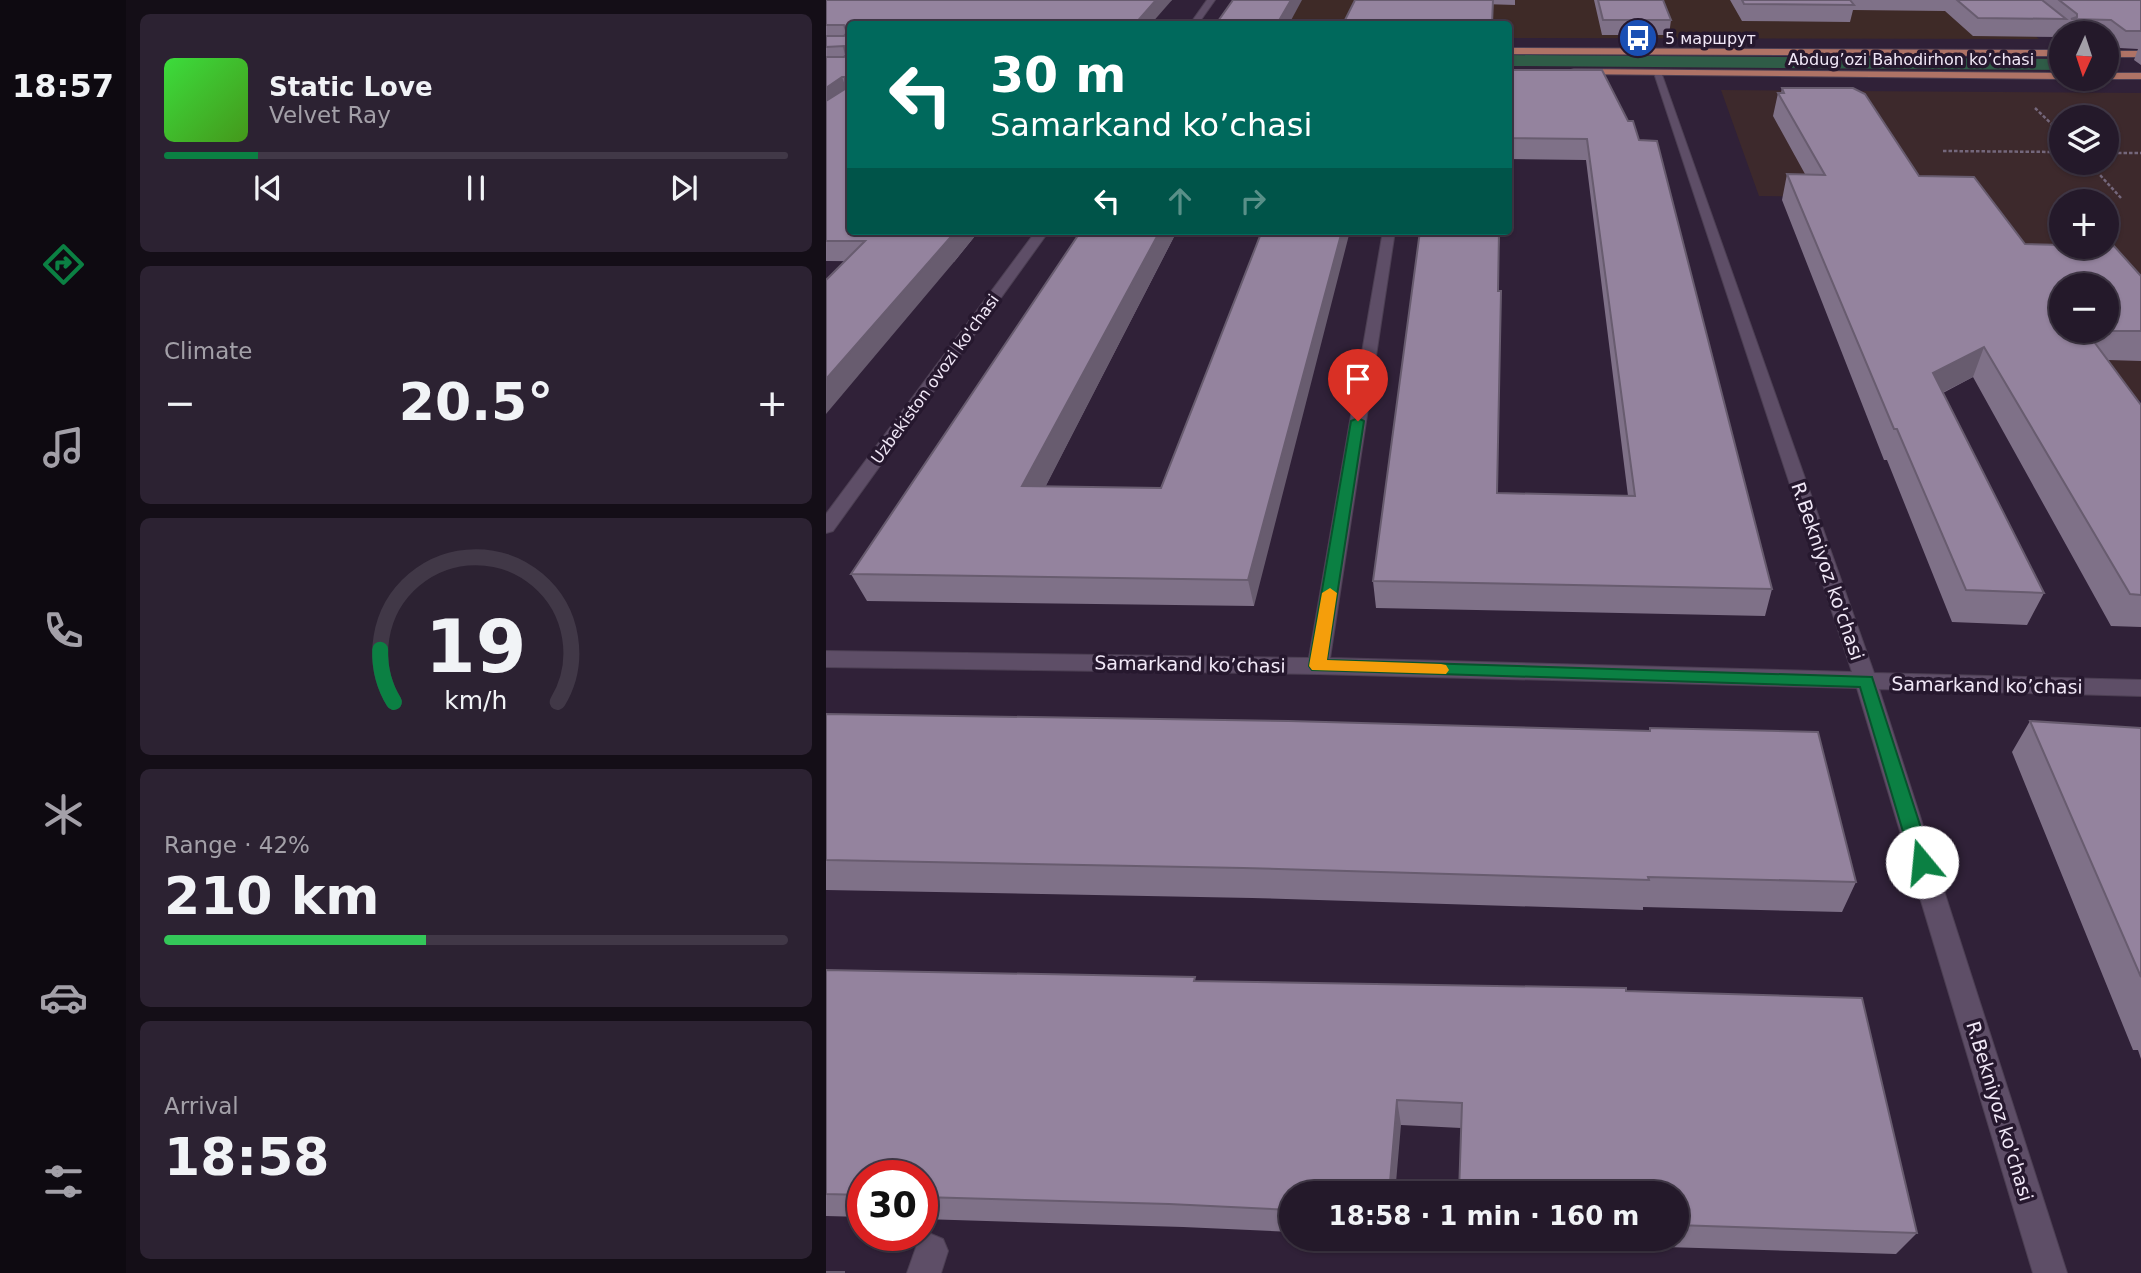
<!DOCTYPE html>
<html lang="en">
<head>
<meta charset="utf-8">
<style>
  body { margin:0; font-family:"DejaVu Sans",sans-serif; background:#2c2232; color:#f1f3f6; height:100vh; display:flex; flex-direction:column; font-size:26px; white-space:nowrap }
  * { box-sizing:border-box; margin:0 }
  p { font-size:23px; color:#a3a0a8 }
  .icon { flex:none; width:38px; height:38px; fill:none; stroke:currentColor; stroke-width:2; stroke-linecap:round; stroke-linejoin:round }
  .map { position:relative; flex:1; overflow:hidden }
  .details { display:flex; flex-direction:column; gap:14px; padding:14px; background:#140e17; width:700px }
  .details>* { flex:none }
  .banner { position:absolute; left:21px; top:21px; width:665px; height:214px; border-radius:7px; box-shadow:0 2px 5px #0004,0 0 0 2px #413847; background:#00695c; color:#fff; overflow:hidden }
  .needle { width:46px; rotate:183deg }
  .fabs { position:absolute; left:1223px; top:21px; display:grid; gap:14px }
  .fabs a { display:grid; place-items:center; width:70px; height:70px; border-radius:50%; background:#24192a; box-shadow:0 2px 5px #0004,0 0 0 2px #413847; font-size:35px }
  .speed { position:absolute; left:21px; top:1160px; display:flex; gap:14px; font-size:35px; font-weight:700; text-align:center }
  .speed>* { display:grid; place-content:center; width:91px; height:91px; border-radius:50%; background:#24192a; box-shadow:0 2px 5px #0004,0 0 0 2px #413847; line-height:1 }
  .speed .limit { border:10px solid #d22; background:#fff; color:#111 }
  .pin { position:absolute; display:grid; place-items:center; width:60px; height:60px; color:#fff; margin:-72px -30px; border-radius:50% 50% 50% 0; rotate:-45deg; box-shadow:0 0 7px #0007 }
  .pin .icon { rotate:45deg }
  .me { position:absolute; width:77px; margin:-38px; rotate:343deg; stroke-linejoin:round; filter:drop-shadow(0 0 5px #0008) }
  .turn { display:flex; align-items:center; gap:24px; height:147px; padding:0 28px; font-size:32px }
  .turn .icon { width:91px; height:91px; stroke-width:2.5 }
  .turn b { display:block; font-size:49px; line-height:60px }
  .lanes { display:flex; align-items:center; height:66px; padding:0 28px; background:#0003; justify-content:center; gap:35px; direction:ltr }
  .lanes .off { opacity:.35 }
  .big { font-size:52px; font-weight:800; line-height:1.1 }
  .details .widget { flex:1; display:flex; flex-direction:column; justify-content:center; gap:10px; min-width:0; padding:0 24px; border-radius:10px; background:#2c2232 }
  .details .dial { align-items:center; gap:0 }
  .dial svg { height:182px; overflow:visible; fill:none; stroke:#413847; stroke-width:7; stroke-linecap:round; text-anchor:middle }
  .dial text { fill:#f1f3f6; stroke:none }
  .song { display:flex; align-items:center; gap:21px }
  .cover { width:84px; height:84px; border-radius:10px; background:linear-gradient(135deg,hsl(120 70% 55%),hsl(100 70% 35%)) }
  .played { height:7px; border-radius:4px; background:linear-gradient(90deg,#0b8043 15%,#413847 15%) }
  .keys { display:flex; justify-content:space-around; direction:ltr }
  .heat { display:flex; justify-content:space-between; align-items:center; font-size:38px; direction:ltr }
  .charge { height:10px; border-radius:5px; background:linear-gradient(90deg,#34c759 42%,#413847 0) }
  .trip { position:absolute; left:453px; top:1181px; width:410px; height:70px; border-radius:35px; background:#24192a; box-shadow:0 2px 5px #0004,0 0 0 2px #413847; font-weight:800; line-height:70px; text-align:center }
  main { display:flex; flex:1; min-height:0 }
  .tab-bar { display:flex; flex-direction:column; width:126px; justify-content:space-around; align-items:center; background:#0e0a11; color:#a3a0a8 }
  .tab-bar .icon { width:49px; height:49px }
  .tab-bar .on { color:#0b8043 }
  .tab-bar b { font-size:32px; color:#f1f3f6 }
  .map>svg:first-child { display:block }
  .education { fill:#3d292c; fill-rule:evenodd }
  .medical { fill:#3e2a27 }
  .green { fill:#2f5c47 }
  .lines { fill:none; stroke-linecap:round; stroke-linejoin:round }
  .minor-casing { stroke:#4c3f53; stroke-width:2 }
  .major-casing { stroke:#4c3f53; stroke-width:2 }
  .path { stroke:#74677b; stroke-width:2.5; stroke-dasharray:3.5 2; stroke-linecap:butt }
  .minor { fill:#5e4e67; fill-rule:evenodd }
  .major { fill:#af7366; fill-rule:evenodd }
  .wall { fill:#7f7188 }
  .shaded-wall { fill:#685c6f }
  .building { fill:#94839e; stroke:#685c6f; stroke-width:2 }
  .route { fill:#0b8043; stroke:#07532c; stroke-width:2 }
  .slow { fill:#f59e0b }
  .labels { text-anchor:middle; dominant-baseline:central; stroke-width:7; stroke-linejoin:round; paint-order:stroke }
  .far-poi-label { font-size:16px; fill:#f1e8f7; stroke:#26182e; text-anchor:start }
  .far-street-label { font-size:16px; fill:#f1e8f7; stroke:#26182e }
  .street-label { font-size:19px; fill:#f1e8f7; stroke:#26182e }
</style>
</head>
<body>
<main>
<nav class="tab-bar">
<b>18:57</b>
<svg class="icon on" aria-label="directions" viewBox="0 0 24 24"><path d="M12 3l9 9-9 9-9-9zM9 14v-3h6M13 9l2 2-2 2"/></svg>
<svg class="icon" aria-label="music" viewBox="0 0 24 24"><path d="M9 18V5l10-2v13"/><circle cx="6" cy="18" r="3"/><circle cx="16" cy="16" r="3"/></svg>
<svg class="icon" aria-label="phone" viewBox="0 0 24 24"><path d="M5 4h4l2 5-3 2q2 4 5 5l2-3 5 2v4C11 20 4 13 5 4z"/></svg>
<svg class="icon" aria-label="climate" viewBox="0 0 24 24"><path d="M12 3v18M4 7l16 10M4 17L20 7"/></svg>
<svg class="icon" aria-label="car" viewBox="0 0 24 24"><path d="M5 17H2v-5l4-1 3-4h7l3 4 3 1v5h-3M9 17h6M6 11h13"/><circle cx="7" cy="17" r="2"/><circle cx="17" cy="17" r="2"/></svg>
<svg class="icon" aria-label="filters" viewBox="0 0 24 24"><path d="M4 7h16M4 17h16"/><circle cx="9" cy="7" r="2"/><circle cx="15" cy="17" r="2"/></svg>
</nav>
<section class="details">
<div class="widget">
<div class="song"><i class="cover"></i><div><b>Static Love</b><p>Velvet Ray</p></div></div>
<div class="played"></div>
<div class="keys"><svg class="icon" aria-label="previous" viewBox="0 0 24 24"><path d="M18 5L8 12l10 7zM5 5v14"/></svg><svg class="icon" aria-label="pause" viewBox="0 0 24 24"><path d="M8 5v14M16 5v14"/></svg><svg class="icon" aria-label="next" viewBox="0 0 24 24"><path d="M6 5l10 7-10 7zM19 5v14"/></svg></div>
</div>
<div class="widget"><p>Climate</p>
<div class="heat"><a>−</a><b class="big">20.5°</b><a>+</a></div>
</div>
<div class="widget dial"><svg viewBox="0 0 100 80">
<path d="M14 69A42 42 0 1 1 86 69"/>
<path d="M14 69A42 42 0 0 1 8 46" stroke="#0b8043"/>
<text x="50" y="56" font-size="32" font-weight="700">19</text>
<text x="50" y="72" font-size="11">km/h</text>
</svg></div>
<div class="widget"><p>Range · 42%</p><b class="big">210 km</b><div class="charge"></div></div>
<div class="widget"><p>Arrival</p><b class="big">18:58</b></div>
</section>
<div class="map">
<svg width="1315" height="1273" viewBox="0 0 1315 1273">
  <rect width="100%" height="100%" fill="#302138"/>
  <path class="education" d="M895,90L1315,93V400L1281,399L1141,199L933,196ZM1236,117H1281V163H1236ZM1236,201H1281V247H1236ZM1236,285H1281V331H1236Z"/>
  <path class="medical" d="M409,0H1167L1213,39L683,38L682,24H392Z"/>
  <path class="green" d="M682,55L1235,59L1236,70L683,66Z"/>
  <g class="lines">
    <g class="minor-casing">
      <path id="minor" d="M381,0H389L372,24H364Z
        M1194,0H1203L1243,33L1236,35Z
        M827,70L835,72L1048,673L1315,680V696L1053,689L1241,1273H1207L1031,688L492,674L0,667V651L483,658L557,231H569L504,658L1026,672Z
        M210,231H223L7,531L0,533V514Z
        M105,1234L117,1239L122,1251L115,1273H81L93,1239Z"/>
    </g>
    <g class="major-casing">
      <path id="major" d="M682,48L1236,50V56L682,54Z
        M1281,51H1315V57H1281Z
        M748,69L1236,73L1237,79L745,74V70Z
        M1281,73H1315V79H1281Z"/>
    </g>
    <path class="path" d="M1209,108L1236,134
      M1117,151L1234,152
      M1281,153H1315
      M1263,163L1295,198"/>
    <use href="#minor" class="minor"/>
    <use href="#major" class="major"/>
  </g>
  <path class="wall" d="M0,0H346L24,231H153L128,262L0,261Z
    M529,0H689V5Z
    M768,0H837L845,20L843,35H776Z
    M904,0H1315V65L1308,60L1312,49L1293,48L1281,39V33H1240L1242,29L1238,26L1234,37L1147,36L1119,11L1027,10L1024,22L916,21Z
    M682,70H776L946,589L939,616L550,608L547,581L594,231H674L672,266L671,493L802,496L760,160L682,159Z
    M956,88L1199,244L1315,276V361L1282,360L1315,405V627L1285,626L1147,377L1117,393L1218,593L1201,625L1126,622L1061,460H1058L956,200L961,174H979L947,116L952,93H955Z
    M255,231H351L219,487L335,488L436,231L428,606L41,601L25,574Z
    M0,714L823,731L824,728L1030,882L1016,912L817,907V910L426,898L0,890Z
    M1204,721L1315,728V1059L1312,1050H1307L1186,752Z
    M0,970L370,981L800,991L1091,1233L1070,1254L840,1247V1240L802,1239H850V1194L635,1128L575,1125L466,1194V1232L357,1227L96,1219V1176H37V1217L0,1216Z"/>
  <path class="shaded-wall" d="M330,0H346L325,24H309Z
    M465,0H476L463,24H451Z
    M16,77L22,94L0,110V88Z
    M130,231H153L128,262L0,414V379Z
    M334,231H351L206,513L196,486Z
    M516,231H524L428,606L422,580Z
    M1158,347L1147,377L1096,403L1107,373Z
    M571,1100L575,1125L569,1194H563Z"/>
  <path class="building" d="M0,0H330L309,24H24V231H130L0,379V280L39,241H0V101L19,89V77H16L0,88V57H18L20,55L18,46L0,47V36H18L21,33L18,25H0Z
    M407,0H465L451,24H390Z
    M529,0H667L666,24H517Z
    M772,0H837L845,20H777Z
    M916,0H1024L1028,5L918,4Z
    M1131,0H1216L1240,19L1152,18Z
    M1233,0H1315V31H1300L1285,20L1245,19L1251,17V14Z
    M682,70H776L802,121H807L813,140L831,141L946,589L547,581L594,231H673L672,291H675L671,493L809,496L761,139L682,138Z
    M956,88H1027L1039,94L1093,176L1148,177L1199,244L1236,245V247L1288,246L1315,276V331H1279H1281V285H1236V331H1260L1315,405V595L1304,594L1158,347L1107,373L1218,593L1140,590L1071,429H1068L961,174L999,175L952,93H958Z
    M255,231H334L196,486L335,488L436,231H516L422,580L25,574Z
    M0,714L463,721L824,731V728L992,732L1030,882L822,877L823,880L417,868L0,860Z
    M1204,721L1315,728V977Z
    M0,970L369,977L368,981L800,988V991L1036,998L1091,1233L850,1225V1194H633L636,1103L571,1100L563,1194H466V1210L343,1204L96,1197V1176H37V1195L0,1194Z
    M0,1272H19L0,1273Z"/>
  <path class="route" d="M532,418L538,421L501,660L1046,677L1106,862L1103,867L1096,870L1089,867L1086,862L1034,687L486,670L483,666L525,421Z"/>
  <path class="slow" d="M504,588L511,593L501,660L615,664L620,665L623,670L620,674L486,670L483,666L496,593Z"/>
  <defs>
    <g id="bus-disc" transform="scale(2.0125)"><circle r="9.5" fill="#1a4fb4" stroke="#26182e"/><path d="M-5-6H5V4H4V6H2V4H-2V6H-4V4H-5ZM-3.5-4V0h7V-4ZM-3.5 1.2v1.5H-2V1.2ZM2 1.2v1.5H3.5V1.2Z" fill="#fff"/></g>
  </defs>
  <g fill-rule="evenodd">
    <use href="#bus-disc" x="812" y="38"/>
  </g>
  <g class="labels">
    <g class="far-poi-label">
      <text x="839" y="38">5 маршрут</text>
    </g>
    <g class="far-street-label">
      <text x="1085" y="59">Abdug’ozi Bahodirhon ko’chasi</text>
      <text transform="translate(109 379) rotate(-54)">Uzbekiston ovozi ko'chasi</text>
    </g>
    <g class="street-label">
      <text transform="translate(1002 571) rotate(71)">R.Bekniyoz ko'chasi</text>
      <text transform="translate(364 664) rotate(1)">Samarkand ko’chasi</text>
      <text transform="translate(1161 685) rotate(1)">Samarkand ko’chasi</text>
      <text transform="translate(1174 1111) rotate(73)">R.Bekniyoz ko'chasi</text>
    </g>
  </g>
</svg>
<div class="fabs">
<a><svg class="needle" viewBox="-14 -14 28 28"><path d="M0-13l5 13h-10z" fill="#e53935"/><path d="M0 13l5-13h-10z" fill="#a3a0a8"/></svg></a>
<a><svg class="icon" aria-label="layers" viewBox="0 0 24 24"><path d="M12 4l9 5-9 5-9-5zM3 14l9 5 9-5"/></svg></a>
<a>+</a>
<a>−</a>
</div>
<div class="speed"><div class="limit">30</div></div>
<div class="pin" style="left:532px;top:421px;background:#d93025"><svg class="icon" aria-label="arrive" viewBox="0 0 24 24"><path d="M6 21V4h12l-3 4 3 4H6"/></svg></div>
<svg class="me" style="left:1096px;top:862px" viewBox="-20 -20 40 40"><circle r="19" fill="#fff"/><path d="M0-13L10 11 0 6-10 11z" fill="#0b8043"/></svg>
<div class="trip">18:58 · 1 min · 160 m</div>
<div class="banner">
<div class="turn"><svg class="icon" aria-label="left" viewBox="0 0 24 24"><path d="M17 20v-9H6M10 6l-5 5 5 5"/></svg><div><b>30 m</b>Samarkand ko’chasi</div></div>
<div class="lanes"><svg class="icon" aria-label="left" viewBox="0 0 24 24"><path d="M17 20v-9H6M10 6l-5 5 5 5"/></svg><svg class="icon off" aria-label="ahead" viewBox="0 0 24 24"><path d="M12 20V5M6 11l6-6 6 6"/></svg><svg class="icon off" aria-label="right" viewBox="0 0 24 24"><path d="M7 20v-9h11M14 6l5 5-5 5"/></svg></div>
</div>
</div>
</main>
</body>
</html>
